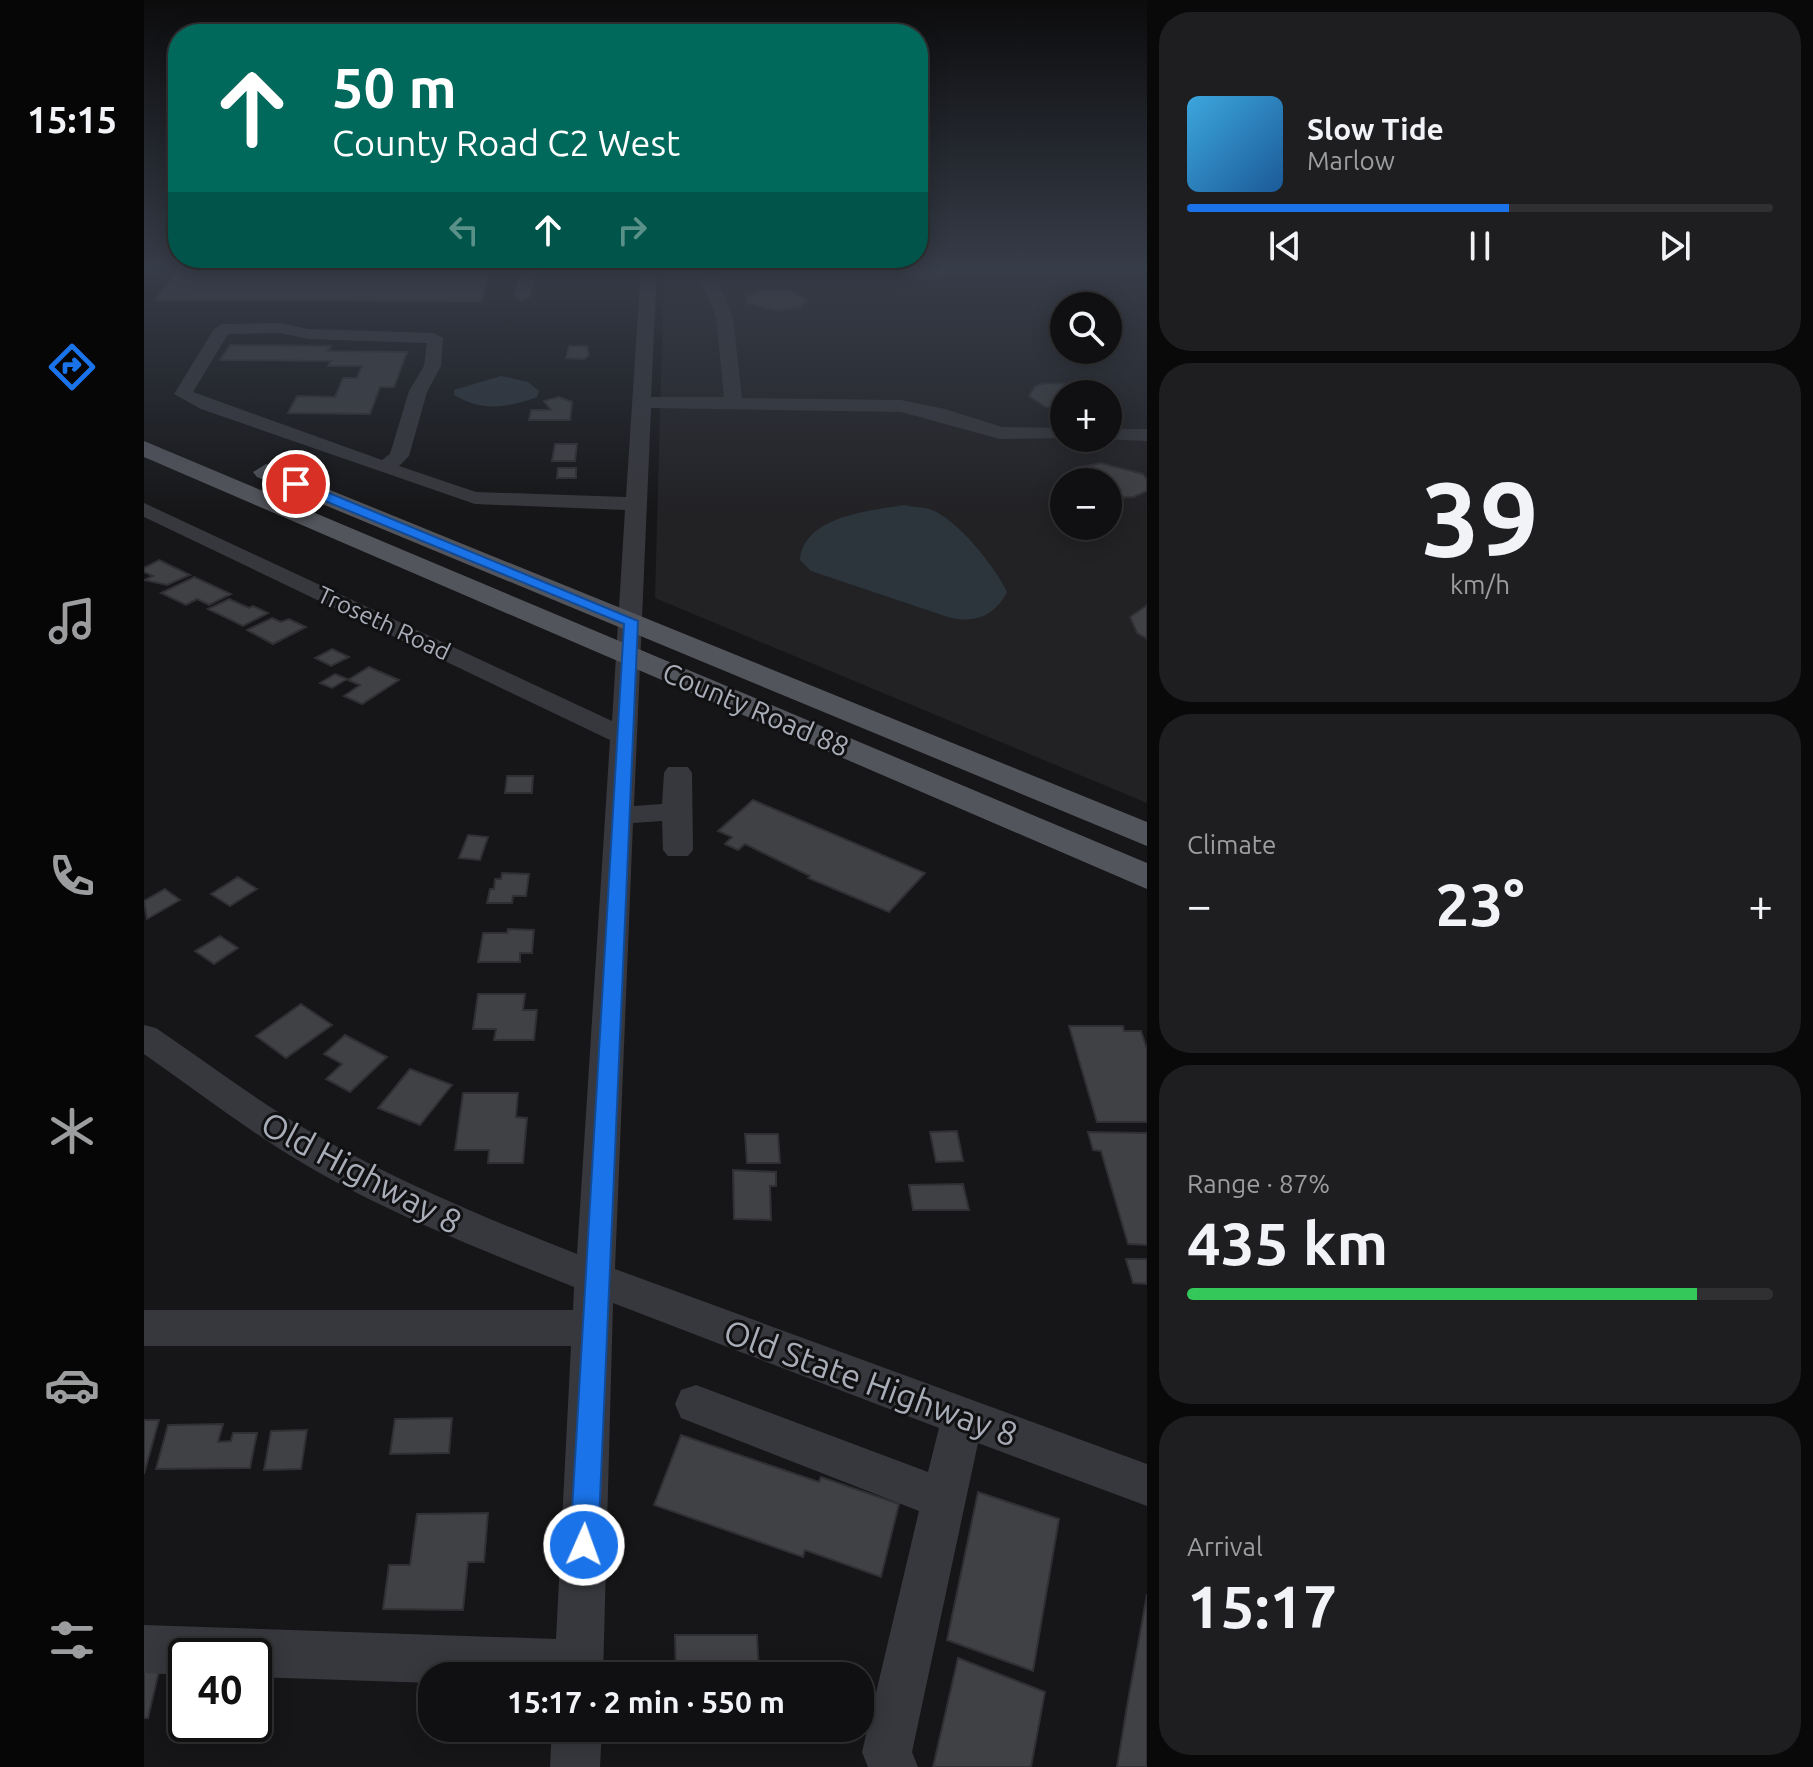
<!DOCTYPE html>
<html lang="en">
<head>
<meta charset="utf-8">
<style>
  body { margin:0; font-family:Ubuntu,sans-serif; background:#1e1e20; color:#f1f3f6; height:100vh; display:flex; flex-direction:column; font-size:30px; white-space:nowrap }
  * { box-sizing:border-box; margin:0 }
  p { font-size:26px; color:#9c9d9f }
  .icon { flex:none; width:44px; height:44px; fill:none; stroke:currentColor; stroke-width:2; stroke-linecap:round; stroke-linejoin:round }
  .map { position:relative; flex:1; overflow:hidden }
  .sheet { display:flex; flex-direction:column; gap:12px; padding:12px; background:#09090a; width:666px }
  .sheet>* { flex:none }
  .hud { position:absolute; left:24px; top:24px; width:760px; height:244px; border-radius:32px; box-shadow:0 4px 20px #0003,0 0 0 2px #303032; background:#00695c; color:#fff; overflow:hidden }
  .controls { position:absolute; left:906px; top:292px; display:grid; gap:16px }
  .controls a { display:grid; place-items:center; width:72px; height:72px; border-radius:50%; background:#101012; box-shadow:0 4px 20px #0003,0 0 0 2px #303032; font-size:40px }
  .speed { position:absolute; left:24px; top:1638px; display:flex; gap:16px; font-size:40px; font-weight:700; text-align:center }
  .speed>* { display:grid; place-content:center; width:104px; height:104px; border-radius:50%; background:#101012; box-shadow:0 4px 20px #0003,0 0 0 2px #303032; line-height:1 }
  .speed .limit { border:4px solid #111; border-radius:12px; background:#fff; color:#111 }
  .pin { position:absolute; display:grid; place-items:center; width:68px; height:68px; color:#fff; margin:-34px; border:4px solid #fff; border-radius:50%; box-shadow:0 2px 8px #0007 }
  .me { position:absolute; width:88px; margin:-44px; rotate:2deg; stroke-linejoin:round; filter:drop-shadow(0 0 6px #0008) }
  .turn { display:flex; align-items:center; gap:28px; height:168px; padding:0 32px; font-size:36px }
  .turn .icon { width:104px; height:104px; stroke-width:2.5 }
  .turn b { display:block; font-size:56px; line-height:68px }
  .lanes { display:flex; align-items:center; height:76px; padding:0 32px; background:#0003; justify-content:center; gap:40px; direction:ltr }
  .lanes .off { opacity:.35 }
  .big { font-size:60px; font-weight:700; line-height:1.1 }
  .sheet .tile { flex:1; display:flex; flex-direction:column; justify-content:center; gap:12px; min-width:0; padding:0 28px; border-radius:32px; background:#1e1e20 }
  .sheet .dial { align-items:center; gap:0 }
  .dial b { font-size:104px; line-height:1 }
  .song { display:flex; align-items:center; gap:24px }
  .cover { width:96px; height:96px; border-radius:12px; background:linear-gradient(135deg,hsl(200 70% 55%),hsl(210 70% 35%)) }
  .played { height:8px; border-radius:4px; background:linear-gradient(90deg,#1a73e8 55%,#303032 55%) }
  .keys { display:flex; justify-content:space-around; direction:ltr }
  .heat { display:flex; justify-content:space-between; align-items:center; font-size:44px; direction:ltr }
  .charge { height:12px; border-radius:6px; background:linear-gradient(90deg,#34c759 87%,#303032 0) }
  .trip { position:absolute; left:274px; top:1662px; width:456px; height:80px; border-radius:32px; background:#101012; box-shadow:0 4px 20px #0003,0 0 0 2px #303032; font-weight:700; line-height:80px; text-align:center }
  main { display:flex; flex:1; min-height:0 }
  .menu { display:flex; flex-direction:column; width:144px; justify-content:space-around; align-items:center; background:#060607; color:#9c9d9f }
  .menu .icon { width:56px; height:56px }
  .menu .on { color:#1a73e8 }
  .menu b { font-size:36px; color:#f1f3f6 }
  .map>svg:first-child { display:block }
  .built { fill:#222225; fill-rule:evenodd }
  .water { fill:#2c353c }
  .building { fill:#404145; stroke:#303034; stroke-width:2 }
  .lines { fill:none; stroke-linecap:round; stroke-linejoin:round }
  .minor { fill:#37383d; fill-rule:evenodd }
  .major { fill:#53555c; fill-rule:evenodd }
  .route { fill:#1a73e8; stroke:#114b97; stroke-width:2 }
  .labels { text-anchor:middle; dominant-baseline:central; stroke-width:6; stroke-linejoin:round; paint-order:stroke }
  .far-street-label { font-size:24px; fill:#a8adb8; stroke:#111113 }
  .street-label { font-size:28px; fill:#a8adb8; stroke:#111113 }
  .near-street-label { font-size:34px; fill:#a8adb8; stroke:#111113 }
</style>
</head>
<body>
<main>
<nav class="menu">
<b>15:15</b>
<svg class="icon on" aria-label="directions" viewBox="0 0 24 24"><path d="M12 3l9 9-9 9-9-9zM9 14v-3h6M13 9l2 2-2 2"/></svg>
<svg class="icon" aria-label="music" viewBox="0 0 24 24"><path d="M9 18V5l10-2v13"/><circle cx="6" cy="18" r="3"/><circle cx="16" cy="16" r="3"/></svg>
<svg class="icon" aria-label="phone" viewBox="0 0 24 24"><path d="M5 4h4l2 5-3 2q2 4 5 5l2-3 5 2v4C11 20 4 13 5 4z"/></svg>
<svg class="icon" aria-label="climate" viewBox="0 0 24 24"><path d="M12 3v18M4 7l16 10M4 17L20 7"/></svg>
<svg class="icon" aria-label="car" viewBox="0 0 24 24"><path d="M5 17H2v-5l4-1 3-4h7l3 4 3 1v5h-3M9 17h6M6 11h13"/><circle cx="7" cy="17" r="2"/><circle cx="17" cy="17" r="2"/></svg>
<svg class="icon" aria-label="filters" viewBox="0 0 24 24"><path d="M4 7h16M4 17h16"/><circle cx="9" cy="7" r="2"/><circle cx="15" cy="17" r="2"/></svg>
</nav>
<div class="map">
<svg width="1003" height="1767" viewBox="0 0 1003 1767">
  <rect width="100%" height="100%" fill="#161618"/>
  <path class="built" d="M520,267H1003V803L511,598ZM920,306H964V350H920ZM920,394H964V438H920ZM920,482H964V526H920Z"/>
  <path class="water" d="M357,376L384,382L395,391L393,397C363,408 338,412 310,395V390Z
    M760,505C768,507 777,507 785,509C812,517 852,568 863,592C851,615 833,623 807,618L667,571L656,560C660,516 725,511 760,505Z"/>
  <path class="building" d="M36,267H347L337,302L11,300Z
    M747,267H805L807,269L802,276L781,279L758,276Z
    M600,268L660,267L661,268L654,275L632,278L610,275Z
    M618,290H644L664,300L656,308L634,311L602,303V296Z
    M86,345L187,346L184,351L263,352L250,387H236L226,414L144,413L153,396L191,397L199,378H213L218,366H184L187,361L76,360Z
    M425,346H443L445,355L440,359L422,358Z
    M901,383L931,384L955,394H920V411L915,410L901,407L885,396L891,386Z
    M415,397L428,402L426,420H385L387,410H407L400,401Z
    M411,444H433L431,461H408Z
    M957,463L999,474L1003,479V491L990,497L964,498V482L924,480V474L931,468Z
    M414,468H432V478H413Z
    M15,560L46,575L23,585L0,580L9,576L0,572V568Z
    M50,577L87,594L65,605L53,599L42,605L17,593Z
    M85,599L105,608L109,606L124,613L99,626L64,609Z
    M1003,605V639L993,633L986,617Z
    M128,618L137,622L145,619L162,627L129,644L103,630Z
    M188,649L205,657L187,666L171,658Z
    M225,667L255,680L218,704L200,696L216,685L204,680Z
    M191,674L203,679L188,688L176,683Z
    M363,776H389L388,793H361Z
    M609,800L781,873L745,912L664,878L666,876L601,844L594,850L581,844L588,837L574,831Z
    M324,835L344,837L336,860L315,858Z
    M358,873L385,874L382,896H369L368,903H343L346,889H350L351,879H357Z
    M94,877L113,889L86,906L67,894Z
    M21,889L36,900L3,919L0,901Z
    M364,929L390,930L388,953H376V962H334L339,933H363Z
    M76,936L94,948L70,964L51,951Z
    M334,994H381L379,1010H393L390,1040H350L352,1029H329Z
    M157,1004L188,1025L142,1058L112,1036Z
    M925,1026H979L980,1031H997L1003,1049V1122H953Z
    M201,1035L243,1057L206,1092L182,1079L198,1064L180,1054Z
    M266,1069L308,1085L276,1125L234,1108Z
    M319,1093H374L372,1117L383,1118L379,1163H344L345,1150H311Z
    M813,1131L819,1161L792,1162L786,1132Z
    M944,1132L1003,1133V1245L984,1244L957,1151L949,1150Z
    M601,1134H634L636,1163H603Z
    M589,1170L632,1172V1186H626L627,1220L590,1219Z
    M819,1184L825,1210H769L765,1185Z
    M982,1259H1003V1284L989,1283Z
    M308,1418L305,1453L246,1454L251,1419Z
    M0,1420H15L0,1474Z
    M79,1424L74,1442L87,1441L89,1433H113L106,1468L12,1469L24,1425Z
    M163,1430L157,1469L120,1470L127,1431Z
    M537,1435L675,1482L677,1477L755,1504L737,1577L661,1550L659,1557L510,1505Z
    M834,1492L915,1519L889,1671L803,1640Z
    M344,1513L340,1562H324L319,1610L239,1609L245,1565H266L273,1514Z
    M1003,1594V1767H973L982,1712Z
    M531,1635H613L615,1675L625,1676H532Z
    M814,1658L901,1692L887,1767H789Z
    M0,1667H16L4,1718H0Z
    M553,1728H629V1732L553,1731Z"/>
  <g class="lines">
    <path class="minor" d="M377,267H393L386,297L378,302L370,297Z
      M497,267H513L507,397H580L572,317L551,267H567L589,317L598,398L757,400L801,409L858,427L920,428V438H927L856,439L757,412L507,408L490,806L518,804L520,773L524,767H544L548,773L549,850L544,856H524L519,850L518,821L489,823L471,1269L1003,1464V1506L834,1443L768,1752L774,1767H724L718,1752L775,1511L537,1418L531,1404L537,1390L552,1385L784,1472L795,1428L469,1303L459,1676H288V1683L110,1677V1656H42V1675L0,1673V1625L412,1639L427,1346H0V1310H429L430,1287C328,1246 224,1206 131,1146C86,1117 43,1084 0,1054V1025L12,1028C61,1061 109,1098 160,1128C247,1179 339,1217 433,1254L466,740L0,517V503L468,721L481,510L331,504L57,409L30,394L70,329L78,324L137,323L164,329L290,333L299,338L297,366L283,392L265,456L255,466L332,492L482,497ZM137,333L164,339L283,343L280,366L265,391L246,454L238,460L49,392L84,334Z
      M964,429H1003V441L957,439L964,438Z
      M408,1728H458L456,1767H406Z"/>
    <path class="major" d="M0,441L1003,863V889L0,457Z
      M122,464L1003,822V846L113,477L109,472Z"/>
  </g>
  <linearGradient id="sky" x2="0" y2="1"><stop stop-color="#0c0c0d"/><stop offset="0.52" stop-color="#363c48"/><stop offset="1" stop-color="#363c48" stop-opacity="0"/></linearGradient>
  <rect width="1003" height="514" fill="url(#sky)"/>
  <path class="route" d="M147,481H156L494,621L454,1545L450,1555L440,1559L430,1555L426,1545L480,624L147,487Z"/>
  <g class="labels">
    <g class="far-street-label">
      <text transform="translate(240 623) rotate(25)">Troseth Road</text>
    </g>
    <g class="street-label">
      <text transform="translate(612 709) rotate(23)">County Road 88</text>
    </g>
    <g class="near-street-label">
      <text transform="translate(218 1172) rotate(28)">Old Highway 8</text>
      <text transform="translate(727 1382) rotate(20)">Old State Highway 8</text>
    </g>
  </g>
</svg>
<div class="controls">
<a><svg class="icon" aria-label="search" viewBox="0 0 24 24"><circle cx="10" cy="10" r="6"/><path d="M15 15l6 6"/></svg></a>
<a>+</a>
<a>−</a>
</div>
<div class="speed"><div class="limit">40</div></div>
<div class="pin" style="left:152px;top:484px;background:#d93025"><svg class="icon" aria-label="arrive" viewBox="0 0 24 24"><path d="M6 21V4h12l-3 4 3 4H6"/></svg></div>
<svg class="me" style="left:440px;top:1545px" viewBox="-20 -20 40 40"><circle r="17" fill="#1a73e8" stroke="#fff" stroke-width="3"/><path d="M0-11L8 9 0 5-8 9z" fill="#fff"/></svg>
<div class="trip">15:17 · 2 min · 550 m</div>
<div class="hud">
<div class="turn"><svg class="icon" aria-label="ahead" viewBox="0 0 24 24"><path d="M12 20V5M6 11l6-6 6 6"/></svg><div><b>50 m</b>County Road C2 West</div></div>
<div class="lanes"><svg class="icon off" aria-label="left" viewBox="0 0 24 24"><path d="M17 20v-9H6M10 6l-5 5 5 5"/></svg><svg class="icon" aria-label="ahead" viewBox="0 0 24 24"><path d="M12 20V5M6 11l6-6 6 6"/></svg><svg class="icon off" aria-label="right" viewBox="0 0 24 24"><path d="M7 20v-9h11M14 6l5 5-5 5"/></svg></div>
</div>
</div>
<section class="sheet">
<div class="tile">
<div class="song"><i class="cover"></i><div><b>Slow Tide</b><p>Marlow</p></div></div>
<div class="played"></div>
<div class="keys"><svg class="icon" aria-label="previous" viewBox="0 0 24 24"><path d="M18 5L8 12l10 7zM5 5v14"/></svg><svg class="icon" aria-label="pause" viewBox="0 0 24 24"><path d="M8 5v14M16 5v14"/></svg><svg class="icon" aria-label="next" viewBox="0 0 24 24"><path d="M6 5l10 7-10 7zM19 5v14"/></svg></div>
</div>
<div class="tile dial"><b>39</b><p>km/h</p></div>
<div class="tile"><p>Climate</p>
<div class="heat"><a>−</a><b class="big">23°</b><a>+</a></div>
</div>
<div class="tile"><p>Range · 87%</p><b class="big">435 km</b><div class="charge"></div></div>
<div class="tile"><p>Arrival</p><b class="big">15:17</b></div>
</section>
</main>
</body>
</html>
